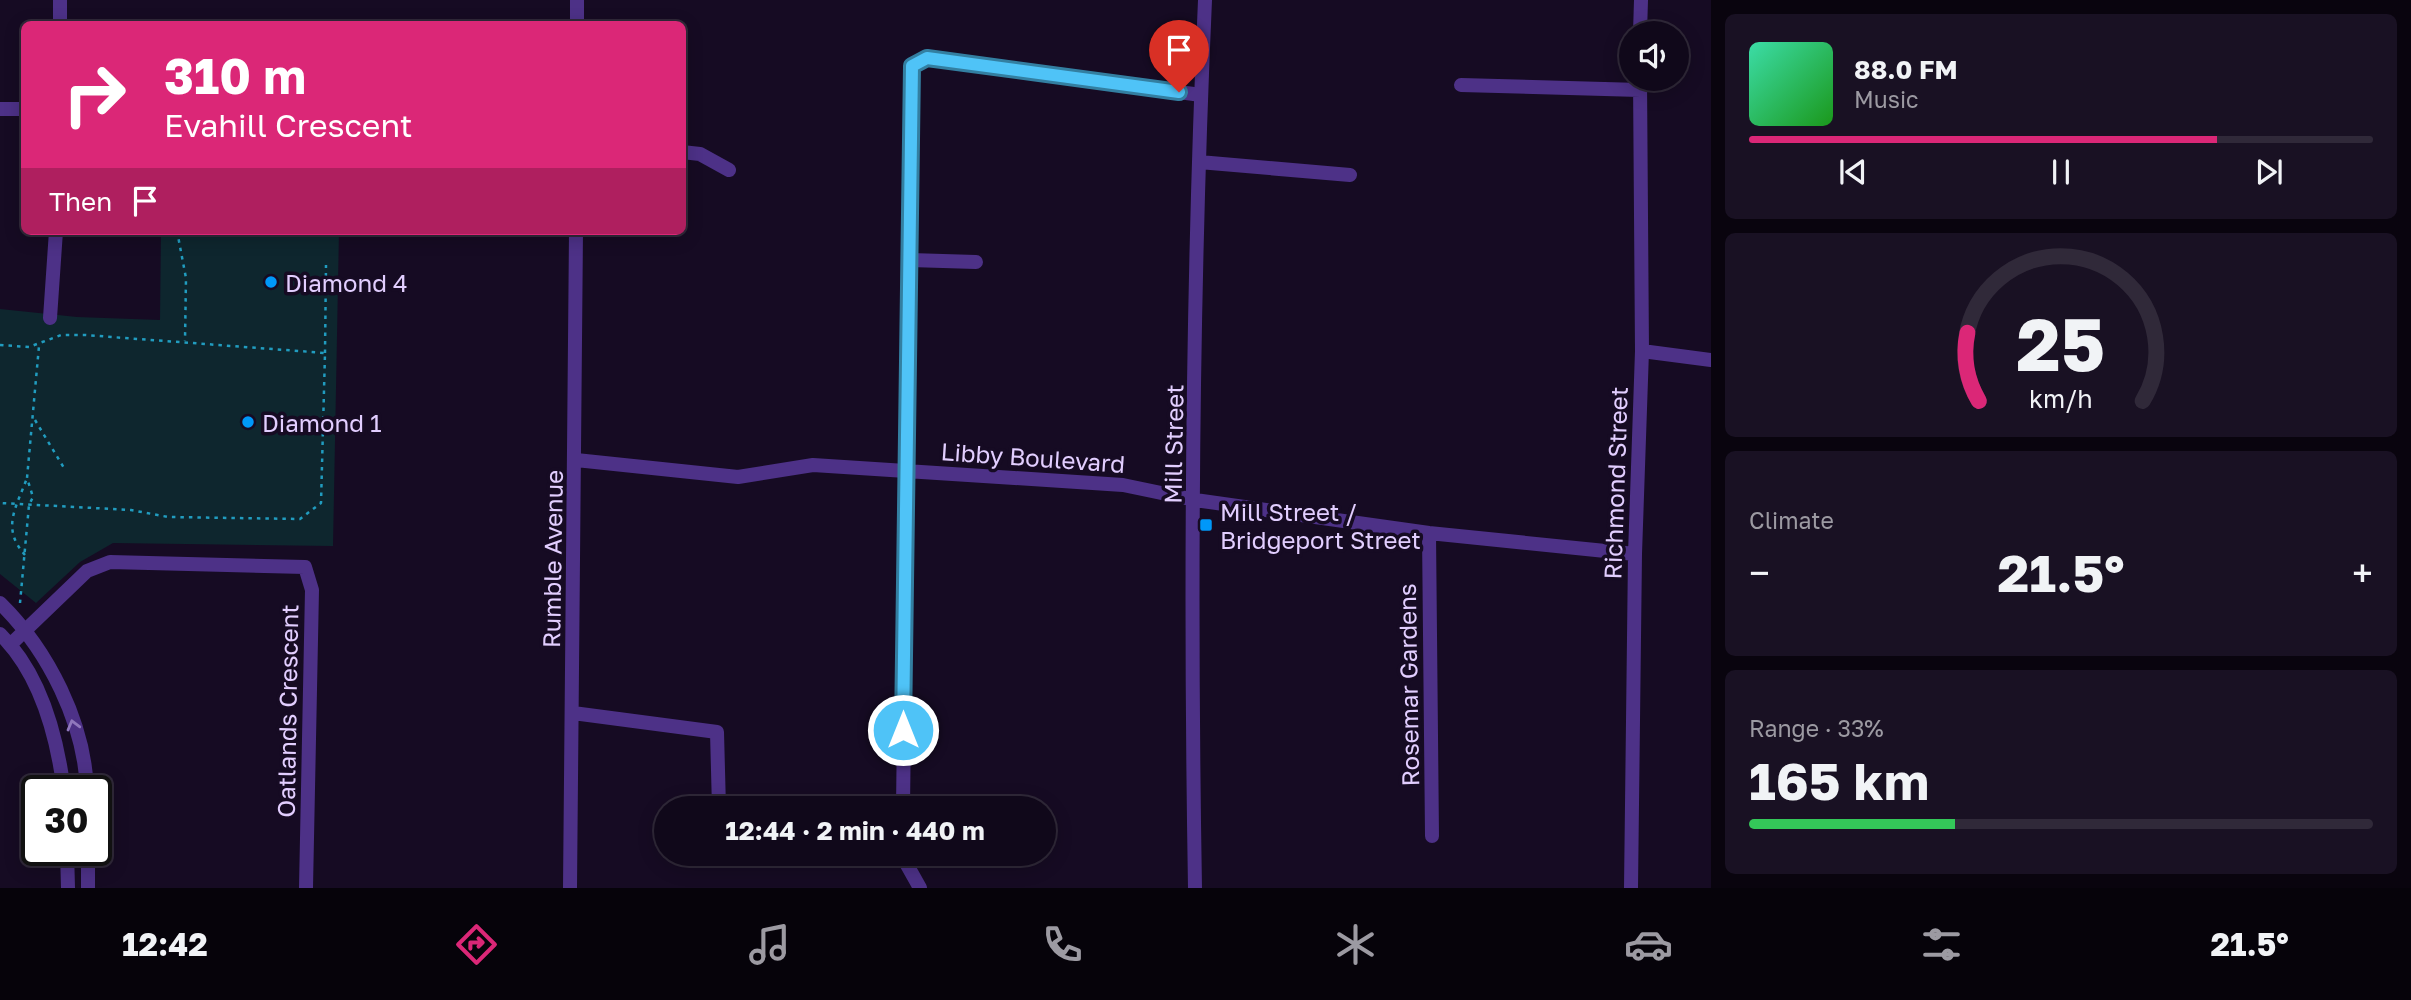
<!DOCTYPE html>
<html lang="en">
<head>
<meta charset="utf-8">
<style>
  body { margin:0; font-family:"Golos Text",sans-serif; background:#191123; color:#f1f3f6; height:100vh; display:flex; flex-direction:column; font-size:26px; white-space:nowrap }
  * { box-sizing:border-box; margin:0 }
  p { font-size:23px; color:#9c9aa2 }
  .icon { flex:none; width:38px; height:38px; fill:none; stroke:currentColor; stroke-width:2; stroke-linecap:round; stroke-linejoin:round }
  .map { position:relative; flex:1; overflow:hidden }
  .details { display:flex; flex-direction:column; gap:14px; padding:14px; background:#09040e; width:700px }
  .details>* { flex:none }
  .guide { position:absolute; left:21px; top:21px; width:665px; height:214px; border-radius:10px; box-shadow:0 4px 18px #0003,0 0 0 2px #302939; background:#db2777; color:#fff; overflow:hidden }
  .buttons { position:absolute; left:1619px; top:21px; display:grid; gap:14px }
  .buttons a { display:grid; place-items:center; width:70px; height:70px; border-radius:50%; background:#10081a; box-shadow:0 4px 18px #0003,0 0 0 2px #302939; font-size:35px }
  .speed { position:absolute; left:21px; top:775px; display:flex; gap:14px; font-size:35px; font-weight:700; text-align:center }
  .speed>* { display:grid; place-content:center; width:91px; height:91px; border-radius:50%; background:#10081a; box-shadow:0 4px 18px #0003,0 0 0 2px #302939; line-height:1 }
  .speed .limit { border:4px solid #111; border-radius:10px; background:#fff; color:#111 }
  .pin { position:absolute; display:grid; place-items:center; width:60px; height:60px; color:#fff; margin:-72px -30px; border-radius:50% 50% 50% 0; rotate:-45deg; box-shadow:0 0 7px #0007 }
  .pin .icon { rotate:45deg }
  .me { position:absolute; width:77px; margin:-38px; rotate:0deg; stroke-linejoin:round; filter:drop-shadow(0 0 5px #0008) }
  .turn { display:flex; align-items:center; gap:24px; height:147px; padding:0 28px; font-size:32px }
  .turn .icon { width:91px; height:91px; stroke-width:2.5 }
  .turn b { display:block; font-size:49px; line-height:60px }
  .then { display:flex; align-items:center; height:66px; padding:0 28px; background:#0003; gap:14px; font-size:26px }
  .big { font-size:52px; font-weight:700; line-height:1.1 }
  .details .widget { flex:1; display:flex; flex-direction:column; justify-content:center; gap:10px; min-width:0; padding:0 24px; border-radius:10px; background:#191123 }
  .details .dial { align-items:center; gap:0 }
  .dial svg { height:182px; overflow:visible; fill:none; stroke:#302939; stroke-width:7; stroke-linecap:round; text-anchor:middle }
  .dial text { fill:#f1f3f6; stroke:none }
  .song { display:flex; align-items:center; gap:21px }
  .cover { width:84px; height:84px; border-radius:10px; background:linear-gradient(135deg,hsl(160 70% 55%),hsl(120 70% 35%)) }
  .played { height:7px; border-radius:4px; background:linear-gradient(90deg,#db2777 75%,#302939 75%) }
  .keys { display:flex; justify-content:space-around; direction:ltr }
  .heat { display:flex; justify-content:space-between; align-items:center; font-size:38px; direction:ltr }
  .charge { height:10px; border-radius:5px; background:linear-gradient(90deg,#34c759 33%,#302939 0) }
  .trip { position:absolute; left:654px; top:796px; width:402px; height:70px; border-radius:35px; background:#10081a; box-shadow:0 4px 18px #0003,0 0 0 2px #302939; font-weight:700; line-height:70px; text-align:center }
  .tabs { display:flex; height:112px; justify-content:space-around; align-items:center; background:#06030a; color:#9c9aa2 }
  .tabs .icon { width:49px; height:49px }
  .tabs .current { color:#db2777 }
  .tabs b { font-size:32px; color:#f1f3f6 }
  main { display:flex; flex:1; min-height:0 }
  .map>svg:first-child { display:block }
  .green { fill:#0e262e }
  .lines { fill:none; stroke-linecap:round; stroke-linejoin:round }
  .path { stroke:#219cbf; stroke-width:2.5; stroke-dasharray:3.5 5; stroke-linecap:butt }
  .minor { stroke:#4d3187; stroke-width:14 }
  .oneway { stroke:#9078bd }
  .route-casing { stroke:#337fa1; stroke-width:18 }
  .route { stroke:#4fc3f7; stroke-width:12 }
  .poi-dot { fill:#0098f9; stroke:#160b23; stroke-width:2.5 }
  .labels { text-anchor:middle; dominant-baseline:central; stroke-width:7; stroke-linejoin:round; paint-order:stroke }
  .poi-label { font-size:24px; fill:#e2ceff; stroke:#160b23; text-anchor:start }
  .street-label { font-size:24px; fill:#e2ceff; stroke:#160b23 }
</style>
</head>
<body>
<main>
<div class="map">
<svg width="1711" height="888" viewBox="0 0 1711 888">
  <rect width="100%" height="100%" fill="#160b23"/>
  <path class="green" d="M161,231H339L333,546L113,543L80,562L36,603L0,574V309L77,317L160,320Z"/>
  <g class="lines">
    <path class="path" d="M177,231L186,278L185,341
      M0,345L29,347L61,335H85L325,353L321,503L300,519L168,517L131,510L0,503
      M325,353L326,265
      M35,420L64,468
      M25,555C1,528 16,508 27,478
      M20,603L29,505L33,497L27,478L39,346"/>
    <path class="minor" d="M577,0V24
      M60,24V0
      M1640,33L1641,0
      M1461,85L1640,90
      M0,109H24
      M682,152L700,154L729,170
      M1199,162L1350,175
      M910,260L976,262
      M50,318L56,231
      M1642,351L1711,360
      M576,460L738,477L813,465L1123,485L1195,500L1429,533L1635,554
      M1429,533L1432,836
      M0,603C48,650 85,723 87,791
      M0,634C41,674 57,736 64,791
      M11,644L87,571L110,562L305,567L312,590L306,888
      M573,713L717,732L719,808
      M903,808L912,66L927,58L1201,95
      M67,850L68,888
      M88,850V888
      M905,854L906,863L920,888
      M570,888L576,231
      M1195,888C1190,592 1192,295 1205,0
      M1631,888L1635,554L1642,351L1640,79"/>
  </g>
  <defs><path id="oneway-chevron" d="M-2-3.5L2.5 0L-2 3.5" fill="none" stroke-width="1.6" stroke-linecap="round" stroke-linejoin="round" transform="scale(1.75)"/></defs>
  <use class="oneway" href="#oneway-chevron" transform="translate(73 725) rotate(-105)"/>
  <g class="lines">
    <g class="route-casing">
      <path id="route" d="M903,730L912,66L927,58L1179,92"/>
    </g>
    <use href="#route" class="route"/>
  </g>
  <g class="poi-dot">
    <circle cx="271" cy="282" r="7"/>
    <circle cx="248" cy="422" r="7"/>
    <rect x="1199" y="518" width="14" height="14" rx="3.5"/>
  </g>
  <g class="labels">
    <g class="poi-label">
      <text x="285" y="282">Diamond 4</text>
      <text x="262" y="422">Diamond 1</text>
      <text x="1220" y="511">Mill Street /<tspan x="1220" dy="28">Bridgeport Street</tspan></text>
    </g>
    <g class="street-label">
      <text transform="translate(1173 444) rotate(-89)">Mill Street</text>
      <text transform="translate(1033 457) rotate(4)">Libby Boulevard</text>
      <text transform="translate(1615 483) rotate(-88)">Richmond Street</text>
      <text transform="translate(552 559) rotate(-89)">Rumble Avenue</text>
      <text transform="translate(1408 685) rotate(-91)">Rosemar Gardens</text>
      <text transform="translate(287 711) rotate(-89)">Oatlands Crescent</text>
    </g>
  </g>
</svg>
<div class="buttons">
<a><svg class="icon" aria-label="sound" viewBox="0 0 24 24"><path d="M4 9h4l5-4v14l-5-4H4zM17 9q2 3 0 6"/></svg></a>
</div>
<div class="speed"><div class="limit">30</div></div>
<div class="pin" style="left:1179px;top:92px;background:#d93025"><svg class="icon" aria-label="arrive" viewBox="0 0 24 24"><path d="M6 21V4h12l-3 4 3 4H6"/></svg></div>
<svg class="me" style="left:903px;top:730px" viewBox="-20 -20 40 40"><circle r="17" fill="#4fc3f7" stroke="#fff" stroke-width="3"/><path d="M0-11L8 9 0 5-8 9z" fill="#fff"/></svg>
<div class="trip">12:44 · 2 min · 440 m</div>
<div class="guide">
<div class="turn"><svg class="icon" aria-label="right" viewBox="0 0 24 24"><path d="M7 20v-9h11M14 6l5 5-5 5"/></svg><div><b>310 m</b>Evahill Crescent</div></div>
<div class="then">Then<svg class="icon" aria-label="arrive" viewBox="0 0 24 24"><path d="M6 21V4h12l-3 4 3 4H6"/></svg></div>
</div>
</div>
<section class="details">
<div class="widget">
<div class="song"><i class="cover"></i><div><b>88.0 FM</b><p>Music</p></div></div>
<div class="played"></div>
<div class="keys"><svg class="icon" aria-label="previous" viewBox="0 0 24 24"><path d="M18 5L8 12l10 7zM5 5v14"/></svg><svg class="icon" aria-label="pause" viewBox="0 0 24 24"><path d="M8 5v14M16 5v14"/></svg><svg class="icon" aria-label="next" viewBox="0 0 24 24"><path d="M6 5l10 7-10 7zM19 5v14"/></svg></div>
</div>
<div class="widget dial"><svg viewBox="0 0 100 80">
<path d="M14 69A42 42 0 1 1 86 69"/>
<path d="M14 69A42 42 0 0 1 9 39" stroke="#db2777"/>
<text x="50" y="56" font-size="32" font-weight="700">25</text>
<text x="50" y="72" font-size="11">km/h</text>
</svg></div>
<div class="widget"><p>Climate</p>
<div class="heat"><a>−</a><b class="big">21.5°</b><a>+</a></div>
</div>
<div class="widget"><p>Range · 33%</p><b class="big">165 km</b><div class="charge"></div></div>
</section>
</main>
<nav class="tabs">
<b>12:42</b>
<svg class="icon current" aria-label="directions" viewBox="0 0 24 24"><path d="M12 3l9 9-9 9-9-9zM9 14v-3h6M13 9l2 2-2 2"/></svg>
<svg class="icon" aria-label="music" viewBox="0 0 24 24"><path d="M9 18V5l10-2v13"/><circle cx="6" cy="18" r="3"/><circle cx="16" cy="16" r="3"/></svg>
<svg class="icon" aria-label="phone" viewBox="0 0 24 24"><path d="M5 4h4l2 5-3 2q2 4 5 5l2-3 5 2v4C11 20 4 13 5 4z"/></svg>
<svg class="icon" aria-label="climate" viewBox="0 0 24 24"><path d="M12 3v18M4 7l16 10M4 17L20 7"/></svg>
<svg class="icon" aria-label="car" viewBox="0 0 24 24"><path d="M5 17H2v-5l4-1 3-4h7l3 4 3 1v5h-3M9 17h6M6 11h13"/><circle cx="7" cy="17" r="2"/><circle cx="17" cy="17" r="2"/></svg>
<svg class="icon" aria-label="filters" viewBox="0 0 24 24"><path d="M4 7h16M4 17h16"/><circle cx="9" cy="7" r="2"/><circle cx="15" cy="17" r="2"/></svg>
<b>21.5°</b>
</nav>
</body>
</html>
